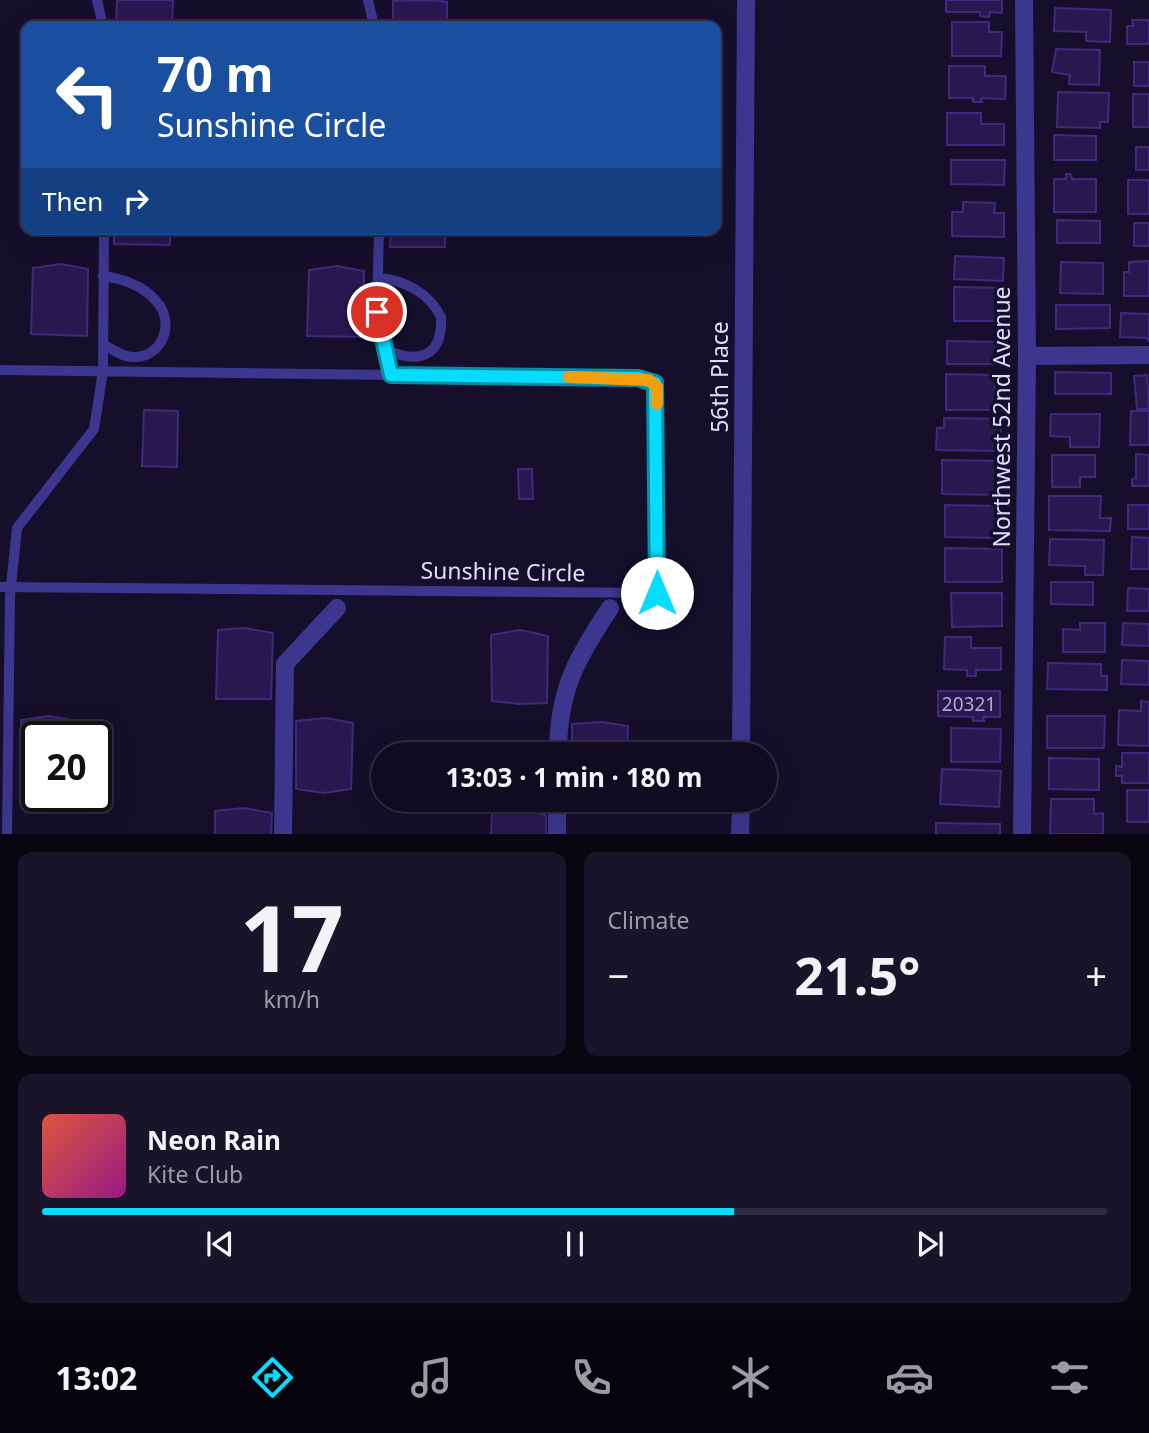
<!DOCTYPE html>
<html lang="en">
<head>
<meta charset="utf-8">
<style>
  body { margin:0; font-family:"Noto Sans",sans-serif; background:#19142a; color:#f1f3f6; height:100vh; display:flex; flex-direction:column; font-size:26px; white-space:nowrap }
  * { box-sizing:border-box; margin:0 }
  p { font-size:23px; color:#9c9ba5 }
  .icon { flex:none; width:38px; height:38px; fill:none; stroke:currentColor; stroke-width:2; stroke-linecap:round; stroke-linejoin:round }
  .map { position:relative; height:834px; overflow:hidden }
  .drawer { display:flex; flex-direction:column; gap:18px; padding:18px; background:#090612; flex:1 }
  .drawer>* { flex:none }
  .banner { position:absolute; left:21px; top:21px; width:700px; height:214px; border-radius:14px; box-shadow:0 7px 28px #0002,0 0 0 2px #302b3f; background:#1a4fa0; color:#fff; overflow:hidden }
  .speed { position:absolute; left:21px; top:721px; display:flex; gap:14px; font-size:35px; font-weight:700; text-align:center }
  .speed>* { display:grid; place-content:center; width:91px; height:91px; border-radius:50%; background:#100b21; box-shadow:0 7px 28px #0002,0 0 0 2px #302b3f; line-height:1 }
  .speed .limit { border:4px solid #111; border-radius:10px; background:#fff; color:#111 }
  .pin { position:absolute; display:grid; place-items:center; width:60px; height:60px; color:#fff; margin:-30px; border:4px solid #fff; border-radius:50%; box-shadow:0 2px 7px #0007 }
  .me { position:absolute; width:77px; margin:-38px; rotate:0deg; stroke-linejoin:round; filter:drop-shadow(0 0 5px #0008) }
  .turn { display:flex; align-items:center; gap:24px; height:147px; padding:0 21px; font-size:32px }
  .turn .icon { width:91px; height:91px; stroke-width:2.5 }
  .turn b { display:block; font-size:49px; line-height:60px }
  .then { display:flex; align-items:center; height:66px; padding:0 21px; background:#0003; gap:14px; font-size:26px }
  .big { font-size:52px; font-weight:700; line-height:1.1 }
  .drawer .tile { flex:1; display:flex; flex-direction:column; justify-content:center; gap:10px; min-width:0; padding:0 24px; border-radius:14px; background:#19142a }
  .drawer .dial { align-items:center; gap:0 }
  .dial b { font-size:91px; line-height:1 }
  .song { display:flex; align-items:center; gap:21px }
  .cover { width:84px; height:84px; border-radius:10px; background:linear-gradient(135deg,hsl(10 70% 55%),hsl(310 70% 35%)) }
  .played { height:7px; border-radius:4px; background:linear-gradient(90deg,#06dcff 65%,#302b3f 65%) }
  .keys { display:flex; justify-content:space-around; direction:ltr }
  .heat { display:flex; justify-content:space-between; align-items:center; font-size:38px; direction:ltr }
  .drawer .tiles { flex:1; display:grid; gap:18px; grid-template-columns:1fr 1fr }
  .tile:last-child { grid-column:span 2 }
  .trip { position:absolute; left:371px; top:742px; width:406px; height:70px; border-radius:35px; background:#100b21; box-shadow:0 7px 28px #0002,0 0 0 2px #302b3f; font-weight:700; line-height:70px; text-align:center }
  .tab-bar { display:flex; height:112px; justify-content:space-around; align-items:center; background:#06040d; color:#9c9ba5 }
  .tab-bar .icon { width:49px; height:49px }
  .tab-bar .current { color:#06dcff }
  .tab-bar b { font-size:32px; color:#f1f3f6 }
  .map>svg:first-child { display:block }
  .building { fill:#26194f; stroke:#3d297d; stroke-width:2 }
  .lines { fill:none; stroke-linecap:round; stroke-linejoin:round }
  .lane { stroke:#3d368f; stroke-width:10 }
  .street { stroke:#3d368f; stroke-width:18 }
  .route-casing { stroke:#048fa6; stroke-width:18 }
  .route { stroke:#06dcff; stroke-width:12 }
  .slow { stroke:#f59e0b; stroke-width:12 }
  .labels { text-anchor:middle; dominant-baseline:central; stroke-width:7; stroke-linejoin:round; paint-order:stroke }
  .number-label { font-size:19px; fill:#b2aad3 }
  .street-label { font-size:23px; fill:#e0daff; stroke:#150f2c }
</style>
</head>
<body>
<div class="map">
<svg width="1149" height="835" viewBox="0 0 1149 835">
  <rect width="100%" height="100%" fill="#150f2c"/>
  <path class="building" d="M117,0H173L172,26H116Z
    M432,0L447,2V26H393V1Z
    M946,0H1002V13L990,12L989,17L980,16V12H946Z
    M1055,8L1111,10L1110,42L1086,41V32L1054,31Z
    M1132,20H1149V44H1127V26H1133Z
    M952,22H989V32H1002L1001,56H952Z
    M1056,49L1100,50L1099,85L1069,84L1070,75L1052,72Z
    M1134,62H1149V86H1134Z
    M949,66H985V76H1006L1005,99L981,98L982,102H973V98H949Z
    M1058,92L1109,93L1108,122H1100V128L1057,127Z
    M1133,94H1149V127H1133Z
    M947,113H981V124H1004V145H947Z
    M1054,135L1096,136V160H1054Z
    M1136,147H1149V170H1136Z
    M951,160H1005L1004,185L951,184Z
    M1066,174H1071L1072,179H1096V212H1054V179H1066Z
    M1128,180H1149V214H1128Z
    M963,202L995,203L994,213H1004V237L952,236V212H963Z
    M1057,220L1100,221V243H1057Z
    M1134,223H1149V246H1134Z
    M114,229H170V245L114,244Z
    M391,229H445V247H390Z
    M955,256L1004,258L1003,281L954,279Z
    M1149,261V296H1124V272H1129V262Z
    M1061,262L1103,263V294L1060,293Z
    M61,264L88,269L87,336L31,334L33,268Z
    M337,266L364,271L363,337L307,336L309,270Z
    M954,287L1004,288V321H954Z
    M1056,305H1110V328L1056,329Z
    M1121,313L1149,314V342L1147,338L1120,337Z
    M947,341L1003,342L1002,364H947Z
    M1055,372L1111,373V394H1055Z
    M946,374L995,375L994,410H946Z
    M1147,375L1149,409H1137L1134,376Z
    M144,410L178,411L177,467L142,466Z
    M1131,411H1149V445H1130Z
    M1051,414H1100L1099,447H1070V437L1050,436Z
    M944,418L1001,419V451L936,450L937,428H944Z
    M1136,454L1149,455V486H1132V479L1136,478Z
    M1052,455H1095V477H1080V487H1052Z
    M942,460L1004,461L1003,495L942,494Z
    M518,469H532L533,499H519Z
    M1049,496H1101L1100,518H1111L1110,531L1049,530Z
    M945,505L1002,506V538L945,537Z
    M1128,505H1149V529H1128Z
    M1132,537L1149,538V569H1131Z
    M1050,539L1104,540L1103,575H1085V566L1049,565Z
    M945,548L1002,549V582H945Z
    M1051,582H1093V605L1051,604Z
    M1128,588L1149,589V611H1127Z
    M951,593H1002V626L952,627Z
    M1080,623H1105V652H1063V629L1080,630Z
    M1123,623L1149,624V646L1122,645Z
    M244,628L273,633L271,699H216L218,630Z
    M520,630L548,636L547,703L519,704L492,701L491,635Z
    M945,637H971V648H1001V670H976V676H967V670L944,669Z
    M1122,660L1149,661V685L1121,684Z
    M1048,663L1101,664V676H1107V690L1047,689Z
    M938,691H1000V717H983L984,721H973V717L938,716Z
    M1141,701L1149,702V746L1118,745L1119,710L1141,711Z
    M49,716L78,721V737H37V789L22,787L21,720Z
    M1047,716H1105L1104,748H1047Z
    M326,718L353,723L351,789L324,793L296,789V721Z
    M602,722L628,726L627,754H572V724Z
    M951,728L1001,729L1000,762H951Z
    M1122,753H1149V783H1122V776H1116V766L1122,767Z
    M1049,758L1099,759V790L1049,789Z
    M942,769L1001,771L999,807L940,804Z
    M1127,790H1149V822H1127Z
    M1051,799H1094V814L1103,813V834H1050Z
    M244,808L272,813L271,835H215V811Z
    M519,810L546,815V835H491L492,813Z
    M936,823L1000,824V835H936Z"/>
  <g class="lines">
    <path class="lane" d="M97,0L103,26
      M368,0L374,26
      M379,229L377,312L391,375
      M378,278C405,280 429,293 441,317C443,357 418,365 385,349
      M103,344C111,349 123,357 133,357C160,358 174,328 160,306C147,287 125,279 103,276
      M0,370L638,378L655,383L657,387V593L0,587
      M7,835L10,595L17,528L94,429L103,371L104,229"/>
    <path class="street" d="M1027,356L1149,355
      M558,754C558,691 576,659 610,608
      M741,754L746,0
      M283,835L285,664L337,608
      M557,835V800
      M740,835L741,800
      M1022,835L1027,356L1024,0"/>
  </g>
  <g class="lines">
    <g class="route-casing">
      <path id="route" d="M377,312L391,375L638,378L655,383L657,593"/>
    </g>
    <use href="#route" class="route"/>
    <path class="slow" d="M569,377L649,380L657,387V404"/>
  </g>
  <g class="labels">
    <g class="number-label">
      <text x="969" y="704">20321</text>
    </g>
    <g class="street-label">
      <text transform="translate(719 377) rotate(-90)">56th Place</text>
      <text transform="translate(1001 417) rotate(-90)">Northwest 52nd Avenue</text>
      <text transform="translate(503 571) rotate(1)">Sunshine Circle</text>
    </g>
  </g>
</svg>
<div class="speed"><div class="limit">20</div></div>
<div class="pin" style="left:377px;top:312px;background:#d93025"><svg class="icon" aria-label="arrive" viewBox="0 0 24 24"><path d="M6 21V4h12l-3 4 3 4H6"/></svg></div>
<svg class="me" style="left:657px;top:593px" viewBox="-20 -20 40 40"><circle r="19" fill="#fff"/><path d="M0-13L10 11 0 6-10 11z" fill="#06dcff"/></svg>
<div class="trip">13:03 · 1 min · 180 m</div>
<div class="banner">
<div class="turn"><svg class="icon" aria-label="left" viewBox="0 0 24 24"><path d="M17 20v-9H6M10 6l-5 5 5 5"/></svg><div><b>70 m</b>Sunshine Circle</div></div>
<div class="then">Then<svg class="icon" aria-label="right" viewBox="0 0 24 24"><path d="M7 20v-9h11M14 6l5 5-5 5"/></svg></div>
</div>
</div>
<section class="drawer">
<div class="tiles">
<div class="tile dial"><b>17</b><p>km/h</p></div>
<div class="tile"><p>Climate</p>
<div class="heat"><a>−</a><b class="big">21.5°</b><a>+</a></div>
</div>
<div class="tile">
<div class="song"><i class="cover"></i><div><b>Neon Rain</b><p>Kite Club</p></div></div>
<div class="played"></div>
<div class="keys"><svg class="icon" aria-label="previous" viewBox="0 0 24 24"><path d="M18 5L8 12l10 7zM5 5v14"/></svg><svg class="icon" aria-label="pause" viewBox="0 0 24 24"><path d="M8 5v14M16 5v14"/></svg><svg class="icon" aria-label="next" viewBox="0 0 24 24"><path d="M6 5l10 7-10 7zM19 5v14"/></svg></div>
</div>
</div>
</section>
<nav class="tab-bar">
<b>13:02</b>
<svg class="icon current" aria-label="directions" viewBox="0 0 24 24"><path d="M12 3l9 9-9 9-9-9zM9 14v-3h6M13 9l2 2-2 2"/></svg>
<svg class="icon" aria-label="music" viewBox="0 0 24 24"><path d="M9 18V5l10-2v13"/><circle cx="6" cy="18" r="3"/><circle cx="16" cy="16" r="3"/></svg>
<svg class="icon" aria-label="phone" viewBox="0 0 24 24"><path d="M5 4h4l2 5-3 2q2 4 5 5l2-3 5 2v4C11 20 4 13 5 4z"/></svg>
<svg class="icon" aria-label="climate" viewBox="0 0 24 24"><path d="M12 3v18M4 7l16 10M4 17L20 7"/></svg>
<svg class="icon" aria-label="car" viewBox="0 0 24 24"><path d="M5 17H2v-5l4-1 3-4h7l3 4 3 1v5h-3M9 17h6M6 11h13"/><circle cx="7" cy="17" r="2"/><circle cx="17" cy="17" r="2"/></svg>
<svg class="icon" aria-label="filters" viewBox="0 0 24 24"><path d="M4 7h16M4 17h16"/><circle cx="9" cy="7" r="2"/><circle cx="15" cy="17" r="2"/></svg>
</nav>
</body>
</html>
